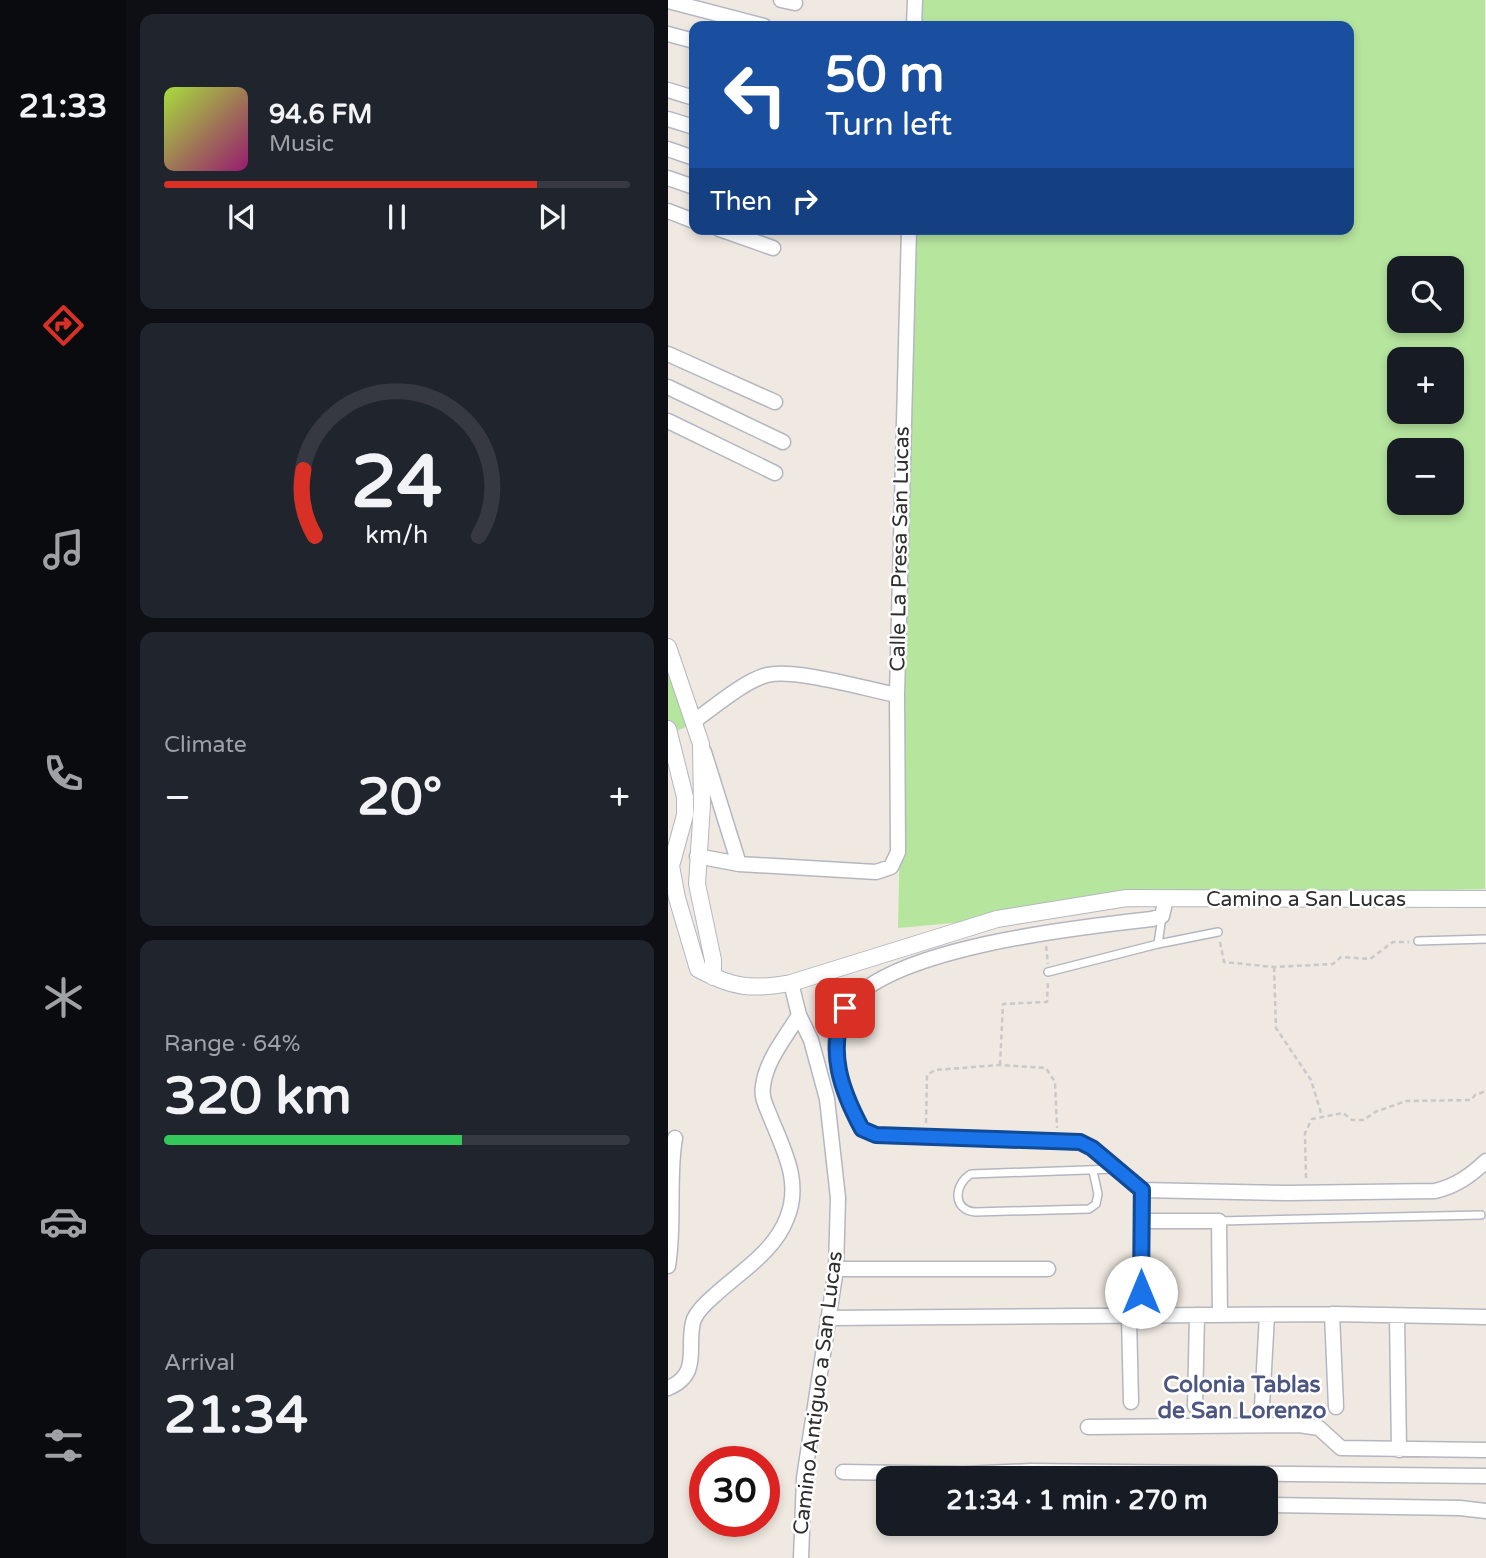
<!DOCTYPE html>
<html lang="en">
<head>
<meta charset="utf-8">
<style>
  body { margin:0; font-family:"Varela Round",sans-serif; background:#20242c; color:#f1f3f6; height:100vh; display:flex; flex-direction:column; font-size:26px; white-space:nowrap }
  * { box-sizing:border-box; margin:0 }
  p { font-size:23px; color:#9ea1a6 }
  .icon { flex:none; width:38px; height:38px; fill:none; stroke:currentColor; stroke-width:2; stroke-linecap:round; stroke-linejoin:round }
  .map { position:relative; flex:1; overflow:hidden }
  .sheet { display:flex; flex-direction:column; gap:14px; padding:14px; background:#0d0f14; width:542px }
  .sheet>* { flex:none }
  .hud { position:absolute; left:21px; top:21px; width:665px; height:214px; border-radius:14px; box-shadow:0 4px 10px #0003; background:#1a4fa0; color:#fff; overflow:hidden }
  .controls { position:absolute; left:719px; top:256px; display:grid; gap:14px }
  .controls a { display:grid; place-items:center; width:77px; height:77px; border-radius:14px; background:#171b24; box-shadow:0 4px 10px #0003; font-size:35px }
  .speed { position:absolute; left:21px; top:1446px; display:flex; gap:14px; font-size:35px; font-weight:700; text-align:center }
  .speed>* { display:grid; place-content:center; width:91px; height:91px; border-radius:50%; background:#171b24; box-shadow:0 4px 10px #0003; line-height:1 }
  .speed .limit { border:10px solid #d22; background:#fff; color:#111 }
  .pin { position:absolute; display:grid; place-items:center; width:60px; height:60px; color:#fff; margin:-30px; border-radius:14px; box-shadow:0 4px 10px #0006 }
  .me { position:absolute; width:77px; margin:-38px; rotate:0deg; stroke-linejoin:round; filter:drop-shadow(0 0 5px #0008) }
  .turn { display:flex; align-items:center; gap:24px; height:147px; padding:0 21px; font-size:32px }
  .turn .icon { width:91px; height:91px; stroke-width:2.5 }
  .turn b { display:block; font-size:49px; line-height:60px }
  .then { display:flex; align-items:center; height:66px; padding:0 21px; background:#0003; gap:14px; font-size:26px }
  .big { font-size:52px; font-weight:800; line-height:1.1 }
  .sheet .card { flex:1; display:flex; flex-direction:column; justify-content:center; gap:10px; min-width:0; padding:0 24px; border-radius:14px; background:#20242c }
  .sheet .dial { align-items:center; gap:0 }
  .dial svg { height:182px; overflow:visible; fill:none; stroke:#363941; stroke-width:7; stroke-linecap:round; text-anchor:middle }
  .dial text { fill:#f1f3f6; stroke:none }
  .song { display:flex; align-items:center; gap:21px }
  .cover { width:84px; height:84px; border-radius:10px; background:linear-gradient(135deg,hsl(80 70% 55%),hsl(320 70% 35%)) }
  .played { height:7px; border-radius:4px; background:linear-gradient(90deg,#d93025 80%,#363941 80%) }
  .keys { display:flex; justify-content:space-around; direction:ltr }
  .heat { display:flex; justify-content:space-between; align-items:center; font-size:38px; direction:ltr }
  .charge { height:10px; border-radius:5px; background:linear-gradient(90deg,#34c759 64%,#363941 0) }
  .trip { position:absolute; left:208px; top:1466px; width:402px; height:70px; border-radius:14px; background:#171b24; box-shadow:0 4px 10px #0003; font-weight:800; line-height:70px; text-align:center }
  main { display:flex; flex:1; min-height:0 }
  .menu { display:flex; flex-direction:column; width:126px; justify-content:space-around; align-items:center; background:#090b0e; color:#9ea1a6 }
  .menu .icon { width:49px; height:49px }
  .menu .active { color:#d93025 }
  .menu b { font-size:32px; color:#f1f3f6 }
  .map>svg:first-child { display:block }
  .green { fill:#b6e59e; fill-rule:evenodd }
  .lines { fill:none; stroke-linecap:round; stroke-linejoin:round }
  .service-casing { stroke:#b4b7c1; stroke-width:10 }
  .minor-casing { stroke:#b4b7c1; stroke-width:17 }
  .tertiary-casing { stroke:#b4b7c1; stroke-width:18 }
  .path { stroke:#c9c9c9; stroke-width:2.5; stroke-dasharray:5 3.5; stroke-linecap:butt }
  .service { stroke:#fff; stroke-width:7 }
  .minor { stroke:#fff; stroke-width:14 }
  .tertiary { stroke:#fff; stroke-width:16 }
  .route-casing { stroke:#114b97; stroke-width:18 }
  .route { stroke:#1a73e8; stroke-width:12 }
  .labels { text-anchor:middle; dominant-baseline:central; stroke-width:5; stroke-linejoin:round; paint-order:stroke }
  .street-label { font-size:21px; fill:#2e2e2e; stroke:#fff }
  .neighbourhood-label { font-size:23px; font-weight:bold; fill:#4d5680; stroke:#fff }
</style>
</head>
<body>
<main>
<nav class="menu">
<b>21:33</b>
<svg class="icon active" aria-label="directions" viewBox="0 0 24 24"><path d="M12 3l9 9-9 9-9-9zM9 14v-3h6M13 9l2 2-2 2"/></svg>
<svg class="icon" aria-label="music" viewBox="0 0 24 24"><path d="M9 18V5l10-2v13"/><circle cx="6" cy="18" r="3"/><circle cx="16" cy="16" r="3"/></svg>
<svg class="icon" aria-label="phone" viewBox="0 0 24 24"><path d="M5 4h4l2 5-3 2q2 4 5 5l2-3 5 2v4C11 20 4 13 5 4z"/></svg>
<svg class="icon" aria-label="climate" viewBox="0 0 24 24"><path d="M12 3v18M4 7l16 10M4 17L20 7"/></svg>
<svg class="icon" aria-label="car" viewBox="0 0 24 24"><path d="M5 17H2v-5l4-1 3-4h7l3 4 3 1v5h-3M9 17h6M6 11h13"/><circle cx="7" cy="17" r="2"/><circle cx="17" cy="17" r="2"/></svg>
<svg class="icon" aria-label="filters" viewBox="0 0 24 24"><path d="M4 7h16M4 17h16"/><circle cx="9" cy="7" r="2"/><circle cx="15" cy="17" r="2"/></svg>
</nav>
<section class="sheet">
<div class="card">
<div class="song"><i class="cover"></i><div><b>94.6 FM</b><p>Music</p></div></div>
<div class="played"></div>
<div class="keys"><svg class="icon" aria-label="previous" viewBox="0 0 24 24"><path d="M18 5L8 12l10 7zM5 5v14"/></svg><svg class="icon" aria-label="pause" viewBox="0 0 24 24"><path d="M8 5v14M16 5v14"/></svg><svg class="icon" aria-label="next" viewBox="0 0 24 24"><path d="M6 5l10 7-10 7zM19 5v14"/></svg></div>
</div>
<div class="card dial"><svg viewBox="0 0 100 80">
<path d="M14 69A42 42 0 1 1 86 69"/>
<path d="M14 69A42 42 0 0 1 9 40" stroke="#d93025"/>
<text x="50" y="56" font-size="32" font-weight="700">24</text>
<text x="50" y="72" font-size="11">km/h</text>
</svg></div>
<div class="card"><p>Climate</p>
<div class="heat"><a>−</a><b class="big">20°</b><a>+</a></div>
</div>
<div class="card"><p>Range · 64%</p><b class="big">320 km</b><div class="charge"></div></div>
<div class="card"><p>Arrival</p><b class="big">21:34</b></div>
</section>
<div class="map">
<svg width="818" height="1558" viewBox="0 0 818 1558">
  <rect width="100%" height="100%" fill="#efe9e1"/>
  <path class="green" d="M250,0H817V889L459,898L329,919L230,928L245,229H681V26H249ZM732,268H784V320H732ZM732,359H784V411H732ZM732,450H784V502H732Z
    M0,666L22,725L4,733L0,721Z"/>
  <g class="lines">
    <g class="service-casing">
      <path id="service" d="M750,941L818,939
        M490,944L494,916
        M380,972L490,944L550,932
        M425,1171L430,1194L428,1204L421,1209L307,1212C284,1210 286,1184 303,1174L447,1169
        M551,1221L813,1215"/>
    </g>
    <g class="minor-casing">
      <path id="minor" d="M113,0L127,3
        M0,1L96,26
        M246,26L247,0
        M0,34L26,41
        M0,90L26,98
        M0,119L26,127
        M0,149L26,158
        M0,178L26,187
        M0,211L26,221
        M51,229L105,248
        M0,354L107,402
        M0,387L115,442
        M0,421L107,473
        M25,722C46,707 76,681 99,675C126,668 198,689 229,695
        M36,752L71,864
        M29,856L71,864L208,872L223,867L230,852L229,695L241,229
        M498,899L494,916L484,919C413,927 219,947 178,1008C154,1043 176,1096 194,1129L208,1135L412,1142L424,1148L473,1190L620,1193L767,1191C788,1186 802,1176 818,1161
        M123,983L131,1015L143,1040L159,1099L170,1198L168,1269L136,1478L133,1558
        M473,1221H551L552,1315
        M0,1266C7,1224 0,1177 7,1138
        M168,1269H380
        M664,1314L668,1407
        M461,1316L463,1402
        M473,1316V1190
        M729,1316L731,1450
        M160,1318L664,1314L818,1317
        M0,1388C35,1374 17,1344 26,1319C30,1310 40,1301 47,1295C73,1271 106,1252 119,1218C134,1181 115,1149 102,1116C98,1106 93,1097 95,1086C98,1060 118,1037 131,1015
        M527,1406L529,1315
        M594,1406L599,1315
        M420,1427L631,1425L651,1428L673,1448L818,1450
        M175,1472L296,1474L363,1471L818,1476
        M598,1505L792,1508L818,1511"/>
    </g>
    <g class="tertiary-casing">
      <path id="tertiary" d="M0,647L33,744L34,804L29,884L45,960V977
        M0,729L17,797V815L3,866L9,898L30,969C65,988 84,990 123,983L329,919L459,898L818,899"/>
    </g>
    <path class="path" d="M552,942L556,962L606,967L665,964L673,957L702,959L725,942H741
      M378,946L380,964
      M606,967L608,1028L643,1080L654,1116
      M332,1065L335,1004L379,1002L380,981
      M258,1123L259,1075L267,1070L332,1065L378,1068L387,1082L389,1128
      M638,1178L637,1133L644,1119L675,1113L684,1120H696L707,1112L738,1101L803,1100L807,1095L818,1091"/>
    <use href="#service" class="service"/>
    <use href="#minor" class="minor"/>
    <use href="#tertiary" class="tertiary"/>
  </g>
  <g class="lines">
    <g class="route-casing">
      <path id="route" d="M177,1008C159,1051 173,1090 194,1129L208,1135L412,1142L424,1148L474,1190L473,1292"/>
    </g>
    <use href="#route" class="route"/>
  </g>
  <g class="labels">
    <g class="street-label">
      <text transform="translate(232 549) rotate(-89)">Calle La Presa San Lucas</text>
      <text x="638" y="899">Camino a San Lucas</text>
      <text transform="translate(150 1393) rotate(-83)">Camino Antiguo a San Lucas</text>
    </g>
    <g class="neighbourhood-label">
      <text x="574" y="1385">Colonia Tablas<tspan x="574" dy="26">de San Lorenzo</tspan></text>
    </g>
  </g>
</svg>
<div class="controls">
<a><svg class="icon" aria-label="search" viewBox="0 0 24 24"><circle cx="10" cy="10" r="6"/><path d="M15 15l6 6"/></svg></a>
<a>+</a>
<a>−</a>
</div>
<div class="speed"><div class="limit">30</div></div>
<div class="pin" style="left:177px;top:1008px;background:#d93025"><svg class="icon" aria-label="arrive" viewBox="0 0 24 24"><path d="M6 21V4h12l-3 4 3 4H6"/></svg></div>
<svg class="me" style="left:473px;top:1292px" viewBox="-20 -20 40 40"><circle r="19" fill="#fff"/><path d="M0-13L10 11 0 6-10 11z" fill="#1a73e8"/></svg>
<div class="trip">21:34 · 1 min · 270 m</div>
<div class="hud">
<div class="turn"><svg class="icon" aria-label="left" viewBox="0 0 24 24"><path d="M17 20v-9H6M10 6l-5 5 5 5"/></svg><div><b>50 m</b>Turn left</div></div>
<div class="then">Then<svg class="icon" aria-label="right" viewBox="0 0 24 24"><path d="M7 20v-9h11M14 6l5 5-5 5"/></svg></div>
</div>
</div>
</main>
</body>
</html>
